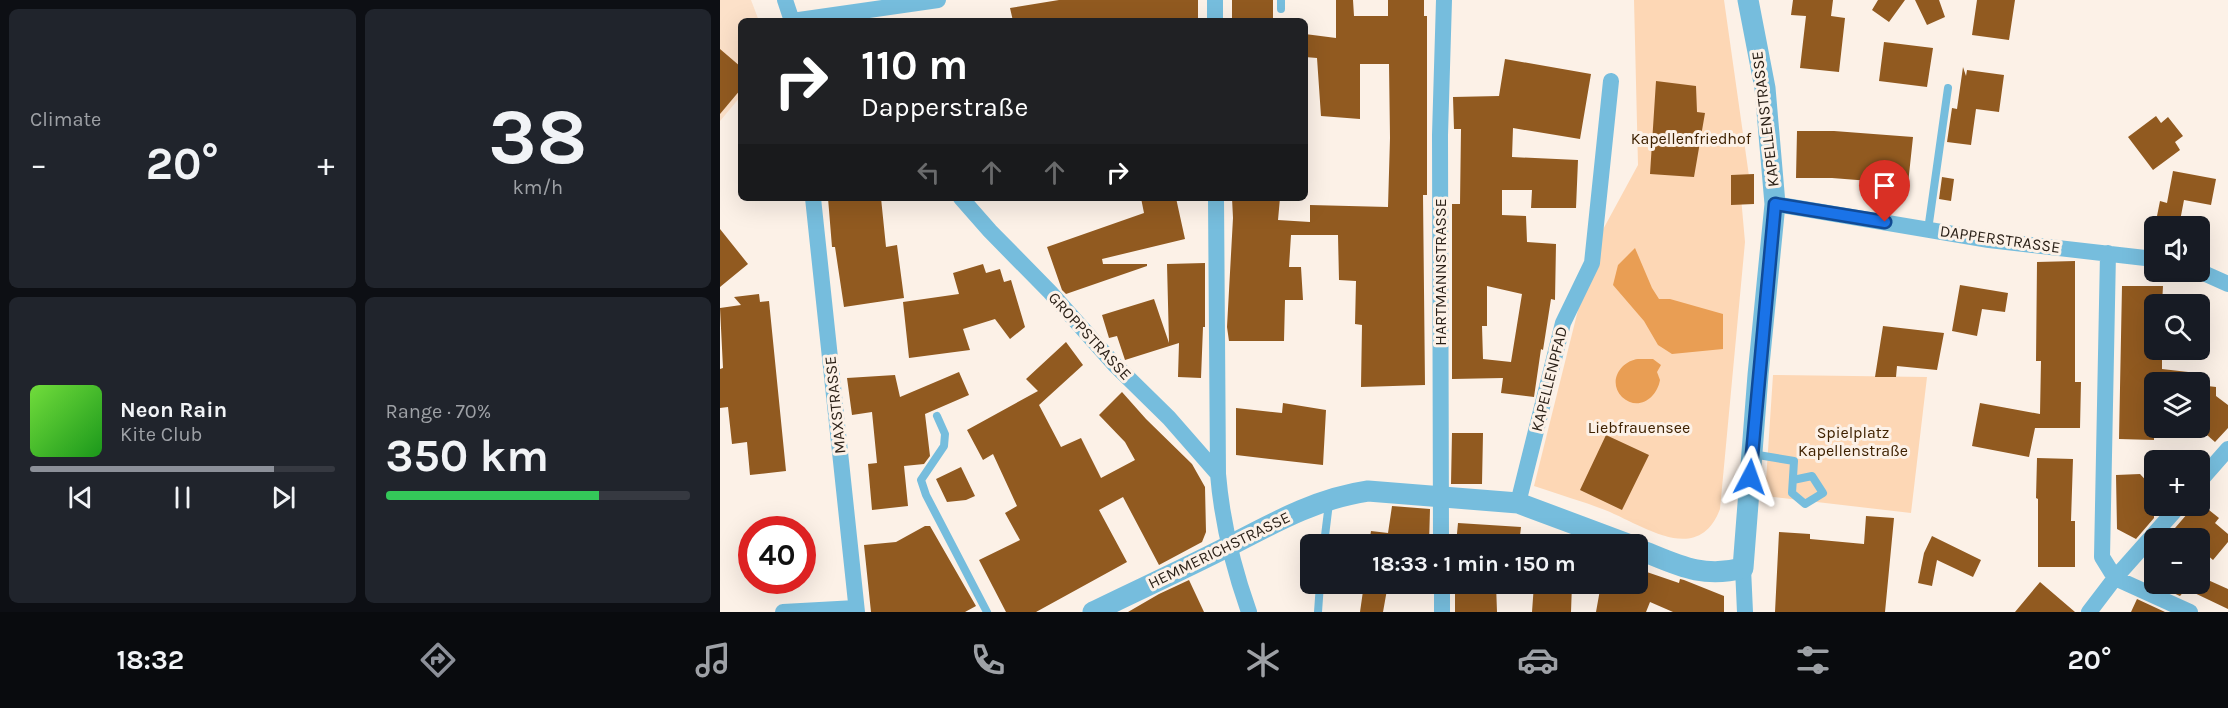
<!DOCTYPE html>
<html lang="en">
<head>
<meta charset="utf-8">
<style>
  body { margin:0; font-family:Karla,sans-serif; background:#20242c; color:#f1f3f6; height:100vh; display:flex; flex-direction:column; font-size:22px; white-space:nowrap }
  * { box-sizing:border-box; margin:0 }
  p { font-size:20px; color:#9ea1a6 }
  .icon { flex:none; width:33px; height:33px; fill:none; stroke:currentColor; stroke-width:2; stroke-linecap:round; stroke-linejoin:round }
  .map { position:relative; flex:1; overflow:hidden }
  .side { display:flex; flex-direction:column; gap:9px; padding:9px; background:#0d0f14; width:720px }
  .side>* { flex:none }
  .banner { position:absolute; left:18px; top:18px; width:570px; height:183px; border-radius:9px; box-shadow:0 6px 24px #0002; background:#202124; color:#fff; overflow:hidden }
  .tools { position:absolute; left:1424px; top:216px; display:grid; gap:12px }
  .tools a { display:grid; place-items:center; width:66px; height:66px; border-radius:9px; background:#171b24; box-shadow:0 6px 24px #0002; font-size:30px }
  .speed { position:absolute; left:18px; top:516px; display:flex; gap:12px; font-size:30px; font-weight:700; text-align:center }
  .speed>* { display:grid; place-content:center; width:78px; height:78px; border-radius:50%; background:#171b24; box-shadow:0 6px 24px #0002; line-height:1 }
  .speed .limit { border:9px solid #d22; background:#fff; color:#111 }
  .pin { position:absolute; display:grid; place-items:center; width:51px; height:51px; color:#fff; margin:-62px -26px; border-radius:50% 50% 50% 0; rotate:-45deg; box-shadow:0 0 6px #0007 }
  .pin .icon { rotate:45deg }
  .me { position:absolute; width:66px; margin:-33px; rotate:4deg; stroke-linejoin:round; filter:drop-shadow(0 0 4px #0008) }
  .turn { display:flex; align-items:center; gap:21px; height:126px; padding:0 24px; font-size:27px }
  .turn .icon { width:78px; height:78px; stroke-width:2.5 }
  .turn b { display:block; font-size:42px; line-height:51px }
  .lanes { display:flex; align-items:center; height:57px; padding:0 24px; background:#0003; justify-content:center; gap:30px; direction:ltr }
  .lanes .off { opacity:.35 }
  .big { font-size:45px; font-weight:700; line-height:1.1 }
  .side .tile { flex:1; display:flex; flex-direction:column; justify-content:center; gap:9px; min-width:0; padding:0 21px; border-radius:9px; background:#20242c }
  .side .dial { align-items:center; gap:0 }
  .dial b { font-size:78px; line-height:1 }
  .song { display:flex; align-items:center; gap:18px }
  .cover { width:72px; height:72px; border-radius:9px; background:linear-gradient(135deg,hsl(100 70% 55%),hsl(120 70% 35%)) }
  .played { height:6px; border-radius:3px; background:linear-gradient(90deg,#8c9099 80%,#363941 80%) }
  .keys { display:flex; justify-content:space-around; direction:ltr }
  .heat { display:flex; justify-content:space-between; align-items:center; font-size:33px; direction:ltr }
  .charge { height:9px; border-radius:4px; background:linear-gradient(90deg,#34c759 70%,#363941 0) }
  .side .tiles { flex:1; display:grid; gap:9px; grid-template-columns:repeat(2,1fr) }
  .trip { position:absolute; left:580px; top:534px; width:348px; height:60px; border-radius:9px; background:#171b24; box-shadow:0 6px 24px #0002; font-weight:700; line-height:60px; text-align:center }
  .dock { display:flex; height:96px; justify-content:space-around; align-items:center; background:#090b0e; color:#9ea1a6 }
  .dock .icon { width:42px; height:42px }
  .dock .active { color:#8c9099 }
  .dock b { font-size:27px; color:#f1f3f6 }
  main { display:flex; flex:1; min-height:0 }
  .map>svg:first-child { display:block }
  .built { fill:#fce1c9 }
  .green { fill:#fdd7b5 }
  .water { fill:#e99e54 }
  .building { fill:#915a20; fill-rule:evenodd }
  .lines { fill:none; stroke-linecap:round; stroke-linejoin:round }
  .service { stroke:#76bddd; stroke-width:8 }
  .minor { stroke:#76bddd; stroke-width:16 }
  .tertiary { stroke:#76bddd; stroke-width:21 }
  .route-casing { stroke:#114b97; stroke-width:15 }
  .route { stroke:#1a73e8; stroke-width:10 }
  .labels { text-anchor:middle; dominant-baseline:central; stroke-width:6; stroke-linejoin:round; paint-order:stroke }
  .street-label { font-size:16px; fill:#291f16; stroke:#fcf1e7 }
  .park-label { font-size:16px; fill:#3f2202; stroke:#fcf1e7 }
</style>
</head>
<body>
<main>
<section class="side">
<div class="tiles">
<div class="tile"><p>Climate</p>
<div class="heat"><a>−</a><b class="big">20°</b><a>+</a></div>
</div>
<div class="tile dial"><b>38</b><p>km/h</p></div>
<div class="tile">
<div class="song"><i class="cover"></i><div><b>Neon Rain</b><p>Kite Club</p></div></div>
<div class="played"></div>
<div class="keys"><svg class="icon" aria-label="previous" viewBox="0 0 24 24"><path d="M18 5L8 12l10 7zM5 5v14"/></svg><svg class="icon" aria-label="pause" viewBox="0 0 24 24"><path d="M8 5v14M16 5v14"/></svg><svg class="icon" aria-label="next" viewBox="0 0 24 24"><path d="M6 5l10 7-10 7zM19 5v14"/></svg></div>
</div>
<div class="tile"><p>Range · 70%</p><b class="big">350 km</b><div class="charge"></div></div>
</div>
</section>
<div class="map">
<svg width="1508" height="612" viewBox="0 0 1508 612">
  <rect width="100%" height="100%" fill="#fcf1e7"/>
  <path class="built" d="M0,0H31L39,21H21V96L0,121Z"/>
  <path class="green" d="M914,0H1004L1029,176L1020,186L1025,242L1000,509C978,567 923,525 885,510C862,501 837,494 814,486L874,246L918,165Z
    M1053,375L1207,377L1191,513L1045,496Z"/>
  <path class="water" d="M915,248L932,288L939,299H950L1003,314V349L952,354L938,345L924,321L893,285L898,265Z
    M918,359H933L941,365L937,372L940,380C937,398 918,412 902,397C887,381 901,361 918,359Z"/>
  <path class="building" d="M339,0H478V21H293L290,8Z
    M512,0H553V21H512Z
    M616,0H633L634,16H668V0H704V16H707V195H703L705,385L641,387L642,325L635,324L636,281L619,280L618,235H571L569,267H581L583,300H565L564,341H509L507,327L513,218L512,198H560L558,220L590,222V205L668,207L670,138L669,64H640V119L601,116L597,58L585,57V34L616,38Z
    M1073,0H1113L1111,16L1125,18L1119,72L1080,68L1086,16L1071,15Z
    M1158,0H1185L1169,22L1152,10Z
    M1195,0H1219L1225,17L1207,25Z
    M1257,0H1295L1289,40L1252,35Z
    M1164,42L1213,48L1207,87L1159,81Z
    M0,49L21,67V89L0,114Z
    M785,59L871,74L860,139L793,128L792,157L858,160L856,208H811L812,190H782V215L806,216L807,242L836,244L835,300L831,299L823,350L821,349L814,397L781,393L783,378L732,379V204H740L741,129H734L733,97L779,96ZM767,286L802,294L791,362L763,359L762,326H767Z
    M1243,67L1246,76L1247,70L1284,75L1279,112L1256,109L1251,145L1227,142L1232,108L1237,109Z
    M936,81L976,86L977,112L985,113L974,177L930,174Z
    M1436,116L1441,123L1448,117L1463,136L1455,142L1460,150L1433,170L1408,137Z
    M1077,131H1114L1193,137L1188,184L1112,178H1076Z
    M1453,171L1496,179L1491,205L1464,200L1459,226H1435L1440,201L1447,203Z
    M1034,174V204L1011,205V175Z
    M1222,177L1234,179L1231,201L1219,199Z
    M108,198H161L166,247L177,245L184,298L124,307L115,247H112Z
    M421,198H456L465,239L382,259L383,264H427V266L346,294L342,290L327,247L424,213Z
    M0,229L28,264L0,287Z
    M1355,261V382H1361L1360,428H1315L1309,457L1252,446L1260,403L1320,414L1321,361H1316L1317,262Z
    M485,263V327H483L481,378L458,377L459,343L405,360L397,336L389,338L382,315L434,299L449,343L447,264Z
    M263,264L266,273L280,269L284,282L291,280L305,327L290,339L275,319L243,329L250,350L189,358L183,302L239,294L233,273Z
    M1240,285L1288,293L1285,312L1262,309L1257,336L1232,331Z
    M1402,286H1443L1442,304H1434V350H1442V369L1477,373V382H1434V440L1399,439Z
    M39,294L40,302L49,301L66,471L30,475L27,442L12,444L8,407L0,408V369L3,368L0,308L21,305L14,297Z
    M1163,326L1224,333L1217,370L1177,366L1176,377H1155Z
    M346,342L363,365L319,405L341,447L361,438L381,478L415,460L405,442L379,415L402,392L426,419L472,464L485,487L486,532L482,542L439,565L403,497L379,510L407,562L316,612H286L259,560L300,540L285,513L297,506L273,454L263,460L247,430L318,391L306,379Z
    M239,372L249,395L205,414L210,456L204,464L184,466L188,506L152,510L148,464L157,463L152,412L132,415L127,378L175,375L180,397Z
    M1479,385L1496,387V396L1508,405V428L1495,442L1479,428Z
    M563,403L606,410L603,465L516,455V408L562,413Z
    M732,433H763L762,484H731Z
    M886,435L929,455L902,510L860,490Z
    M1317,458L1353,459L1351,521H1355V567H1318V499L1316,498Z
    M241,467L255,496L246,500L227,502L216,479Z
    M1420,474L1434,489V518L1416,539L1397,529L1396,475Z
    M672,506L710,509L709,544H649L651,531L668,533Z
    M1474,506H1484L1499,518L1495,523L1508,534V542L1493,560L1479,548V538H1444L1448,534L1449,535Z
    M1146,516L1174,518L1165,612H1055L1059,532L1090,534V539L1144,544Z
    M738,523L801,527L799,544H736Z
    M205,526H210L256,606L245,612H151L144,545L176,542Z
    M1212,536L1261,560L1253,577L1217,560L1212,586L1198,583L1204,553Z
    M918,569L959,583L960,579L964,580L1004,596V612H953L930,602L926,612H876L881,584H918Z
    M1479,576L1508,589V609L1466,589L1460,596L1433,584H1479Z
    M469,580L484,612H408L439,594Z
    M1320,582L1355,612H1295Z
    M644,584H668L663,612H640Z
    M735,584H776L777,612H735Z
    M814,584H852L851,612H812Z
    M1417,599L1445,612H1411Z"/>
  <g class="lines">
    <path class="service" d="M561,9V0
      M1208,230L1228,88
      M217,416L225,434L224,446L201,480L206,495L267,612
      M1032,454L1074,461L1072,493L1085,504L1103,493L1092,476L1073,480
      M604,544L609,503
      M598,612L600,584"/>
    <path class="minor" d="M65,0L72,21L218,0
      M495,0V21
      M93,198L137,612
      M241,198L270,231L330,292L394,364L449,418L498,474
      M496,198L498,474C502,522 513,567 529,612
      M1055,204L1269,240L1434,259
      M1388,253L1382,557L1395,578
      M1479,271L1508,284
      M1479,482L1508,449
      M798,503L843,323L872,263L891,81
      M721,544L720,135L724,0
      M1023,568L1025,612
      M1395,578L1470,612
      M722,584V612
      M63,612L136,608
      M1369,612L1395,578L1459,506"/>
    <path class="tertiary" d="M918,549C956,564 981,579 1023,568L1038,375L1055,204L1045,88L1028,0
      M373,612C418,590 464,569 509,546C553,523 598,498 648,491L798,503L908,544"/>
  </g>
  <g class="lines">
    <g class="route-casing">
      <path id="route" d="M1030,477L1055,204L1165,222"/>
    </g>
    <use href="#route" class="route"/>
  </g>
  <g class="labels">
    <g class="street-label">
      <text transform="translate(1045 119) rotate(-97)">KAPELLENSTRASSE</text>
      <text transform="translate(1280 239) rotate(8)">DAPPERSTRASSE</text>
      <text transform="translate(720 272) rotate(-90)">HARTMANNSTRASSE</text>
      <text transform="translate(370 336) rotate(47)">GROPPSTRASSE</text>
      <text transform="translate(829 379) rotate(-76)">KAPELLENPFAD</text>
      <text transform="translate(115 405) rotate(-96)">MAXSTRASSE</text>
      <text transform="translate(499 550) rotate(-26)">HEMMERICHSTRASSE</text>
    </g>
    <g class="park-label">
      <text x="971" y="138">Kapellenfriedhof</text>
      <text x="919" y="427">Liebfrauensee</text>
      <text x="1133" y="432">Spielplatz<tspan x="1133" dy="18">Kapellenstraße</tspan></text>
    </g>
  </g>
</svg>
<div class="tools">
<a><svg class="icon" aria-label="sound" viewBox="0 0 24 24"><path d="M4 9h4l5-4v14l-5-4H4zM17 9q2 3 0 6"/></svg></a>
<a><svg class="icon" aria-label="search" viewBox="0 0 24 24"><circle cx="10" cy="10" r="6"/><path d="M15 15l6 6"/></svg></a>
<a><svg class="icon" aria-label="layers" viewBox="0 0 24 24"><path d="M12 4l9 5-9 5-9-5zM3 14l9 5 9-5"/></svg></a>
<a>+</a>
<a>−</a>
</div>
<div class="speed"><div class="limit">40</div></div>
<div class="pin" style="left:1165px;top:222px;background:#d93025"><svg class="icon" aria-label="arrive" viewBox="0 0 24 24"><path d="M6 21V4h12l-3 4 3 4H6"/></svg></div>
<svg class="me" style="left:1030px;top:477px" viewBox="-20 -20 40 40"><path d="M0-17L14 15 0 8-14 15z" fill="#1a73e8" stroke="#fff" stroke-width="4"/></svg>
<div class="trip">18:33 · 1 min · 150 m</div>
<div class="banner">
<div class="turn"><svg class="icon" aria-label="right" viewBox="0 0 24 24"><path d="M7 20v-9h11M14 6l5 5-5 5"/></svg><div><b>110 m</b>Dapperstraße</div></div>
<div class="lanes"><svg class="icon off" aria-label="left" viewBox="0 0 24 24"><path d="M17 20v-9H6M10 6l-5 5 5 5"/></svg><svg class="icon off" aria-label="ahead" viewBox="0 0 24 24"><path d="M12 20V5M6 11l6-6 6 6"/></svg><svg class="icon off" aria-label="ahead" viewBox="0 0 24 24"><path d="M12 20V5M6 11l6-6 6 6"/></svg><svg class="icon" aria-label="right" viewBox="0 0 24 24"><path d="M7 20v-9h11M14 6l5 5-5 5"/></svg></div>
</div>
</div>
</main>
<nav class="dock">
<b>18:32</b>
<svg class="icon active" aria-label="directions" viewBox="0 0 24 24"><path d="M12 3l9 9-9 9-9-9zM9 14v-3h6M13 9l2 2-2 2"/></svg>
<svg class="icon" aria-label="music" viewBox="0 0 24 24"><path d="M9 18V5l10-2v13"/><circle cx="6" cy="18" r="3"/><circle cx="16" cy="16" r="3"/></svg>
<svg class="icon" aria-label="phone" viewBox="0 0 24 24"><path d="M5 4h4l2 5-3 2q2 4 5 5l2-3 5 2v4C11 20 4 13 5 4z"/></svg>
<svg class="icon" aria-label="climate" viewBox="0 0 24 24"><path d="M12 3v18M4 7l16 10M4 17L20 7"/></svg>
<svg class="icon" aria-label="car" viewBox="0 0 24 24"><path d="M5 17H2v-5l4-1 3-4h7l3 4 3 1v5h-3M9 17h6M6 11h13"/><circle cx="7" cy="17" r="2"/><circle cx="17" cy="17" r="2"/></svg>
<svg class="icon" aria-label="filters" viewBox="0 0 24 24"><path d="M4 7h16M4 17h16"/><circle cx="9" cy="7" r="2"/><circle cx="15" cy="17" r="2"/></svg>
<b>20°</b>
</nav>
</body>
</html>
